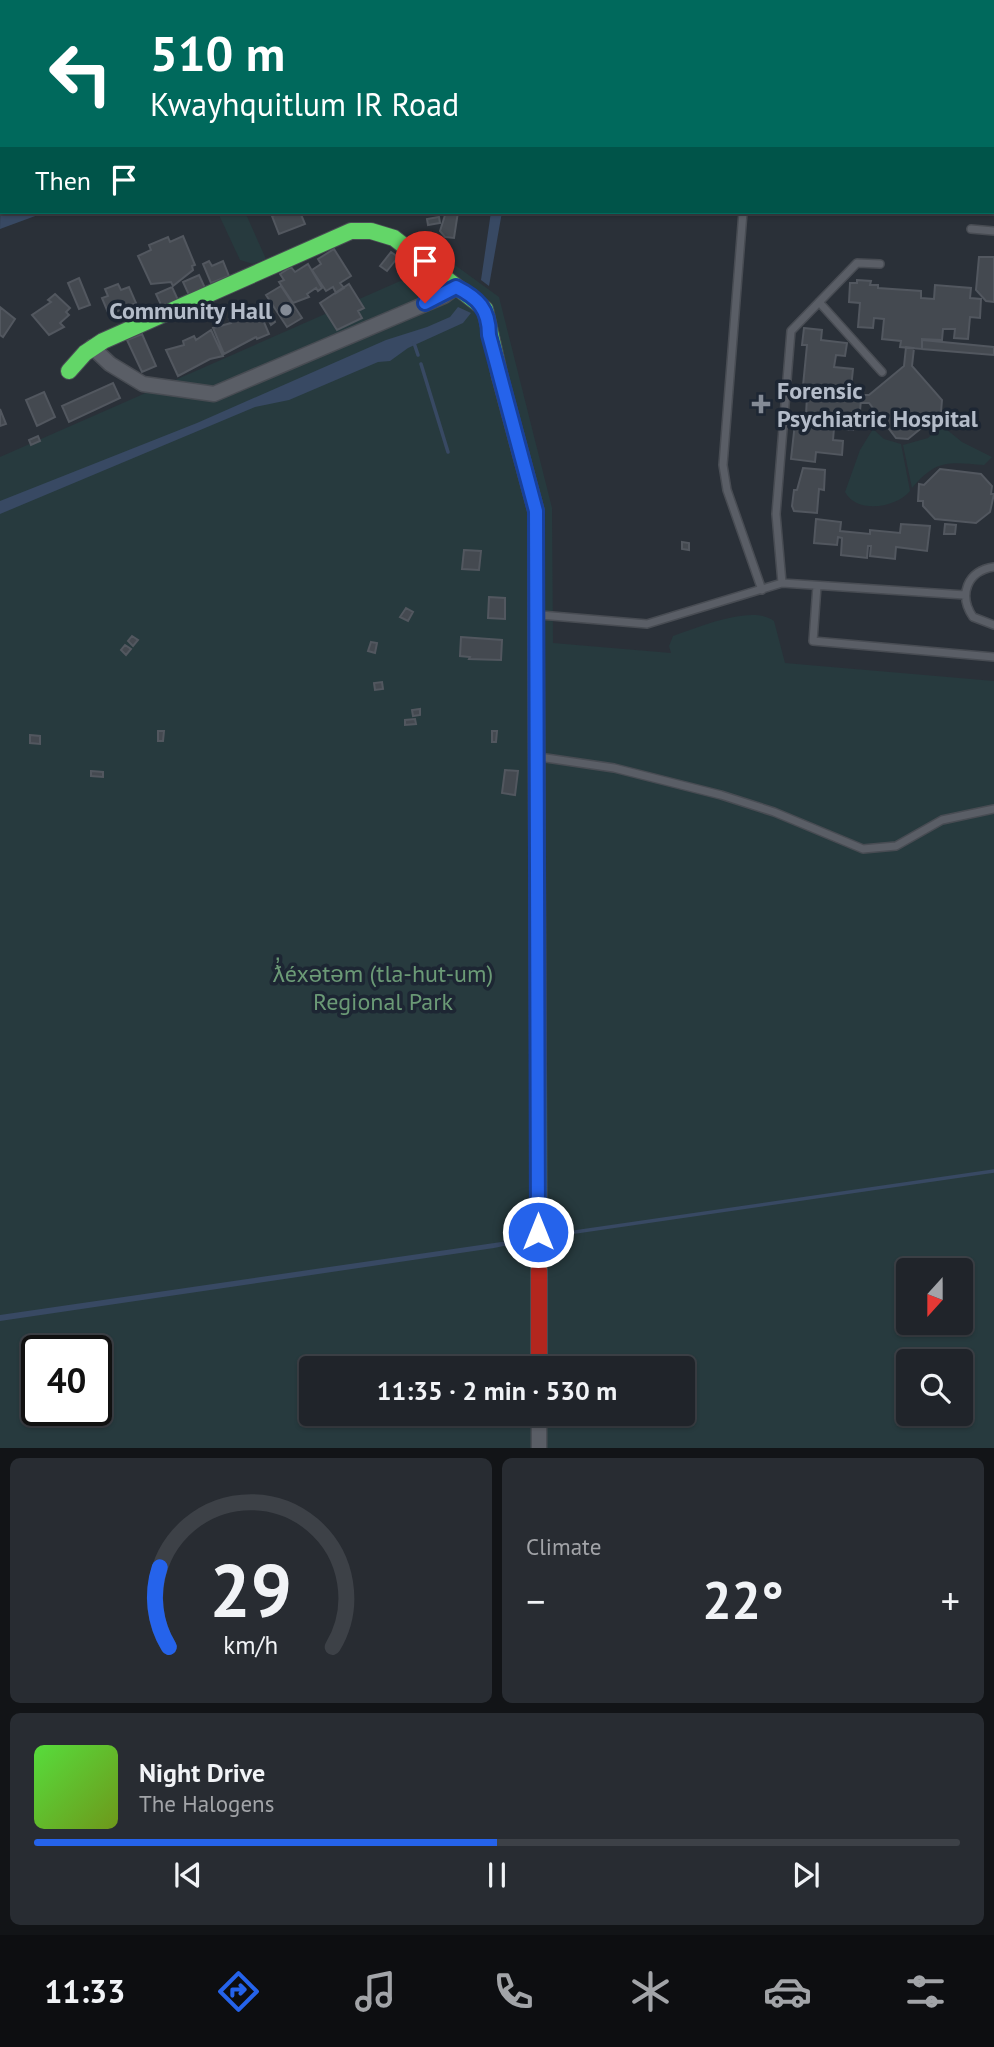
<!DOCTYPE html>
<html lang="en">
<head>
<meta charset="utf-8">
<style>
  body { margin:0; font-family:"PT Sans",sans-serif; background:#282c32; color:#f1f3f6; height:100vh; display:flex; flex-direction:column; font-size:26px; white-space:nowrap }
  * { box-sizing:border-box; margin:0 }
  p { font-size:23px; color:#a2a4a8 }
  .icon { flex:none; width:38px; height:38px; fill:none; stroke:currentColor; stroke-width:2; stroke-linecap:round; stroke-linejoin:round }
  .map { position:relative; height:1448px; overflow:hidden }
  .panel { display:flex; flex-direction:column; gap:10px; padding:10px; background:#121417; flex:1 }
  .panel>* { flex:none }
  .banner { position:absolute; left:0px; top:0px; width:994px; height:214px; box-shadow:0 2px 5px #0004,0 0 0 2px #3d4147; background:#00695c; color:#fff; overflow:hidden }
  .needle { width:46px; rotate:201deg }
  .controls { position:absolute; left:896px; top:1258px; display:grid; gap:14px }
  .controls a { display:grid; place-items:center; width:77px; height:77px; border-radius:7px; background:#20242a; box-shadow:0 2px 5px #0004,0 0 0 2px #3d4147; font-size:35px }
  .speed { position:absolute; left:21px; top:1335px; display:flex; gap:14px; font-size:35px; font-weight:700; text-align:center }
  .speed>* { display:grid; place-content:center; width:91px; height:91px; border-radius:50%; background:#20242a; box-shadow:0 2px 5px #0004,0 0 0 2px #3d4147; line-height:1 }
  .speed .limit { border:4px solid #111; border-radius:10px; background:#fff; color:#111 }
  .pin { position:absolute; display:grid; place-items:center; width:60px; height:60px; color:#fff; margin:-72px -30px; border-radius:50% 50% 50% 0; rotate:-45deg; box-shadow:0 0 7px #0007 }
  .pin .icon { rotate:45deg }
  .me { position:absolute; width:77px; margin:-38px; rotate:0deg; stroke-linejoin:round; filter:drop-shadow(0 0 5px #0008) }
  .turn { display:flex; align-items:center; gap:24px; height:147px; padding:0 35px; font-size:32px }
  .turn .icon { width:91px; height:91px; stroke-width:2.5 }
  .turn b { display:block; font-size:49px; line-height:60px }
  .then { display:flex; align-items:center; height:66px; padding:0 35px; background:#0003; gap:14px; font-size:26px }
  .big { font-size:52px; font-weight:700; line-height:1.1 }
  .panel .card { flex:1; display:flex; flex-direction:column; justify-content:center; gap:10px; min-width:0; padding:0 24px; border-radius:10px; background:#282c32 }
  .panel .dial { align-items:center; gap:0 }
  .dial svg { height:182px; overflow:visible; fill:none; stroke:#3d4147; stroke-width:7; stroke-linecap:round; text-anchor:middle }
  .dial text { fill:#f1f3f6; stroke:none }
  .song { display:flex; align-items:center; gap:21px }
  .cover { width:84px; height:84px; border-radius:10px; background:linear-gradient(135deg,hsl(110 70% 55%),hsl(80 70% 35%)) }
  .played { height:7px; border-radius:4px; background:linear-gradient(90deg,#2563eb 50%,#3d4147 50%) }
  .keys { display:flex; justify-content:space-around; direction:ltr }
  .heat { display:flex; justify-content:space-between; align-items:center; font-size:38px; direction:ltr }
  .panel .tiles { flex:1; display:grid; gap:10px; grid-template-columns:1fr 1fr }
  .card:last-child { grid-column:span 2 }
  .trip { position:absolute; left:299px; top:1356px; width:396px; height:70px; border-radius:7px; background:#20242a; box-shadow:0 2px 5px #0004,0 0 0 2px #3d4147; font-weight:700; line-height:70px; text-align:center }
  .tab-bar { display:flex; height:112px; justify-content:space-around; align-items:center; background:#0d0e11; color:#a2a4a8 }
  .tab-bar .icon { width:49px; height:49px }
  .tab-bar .current { color:#2563eb }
  .tab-bar b { font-size:32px; color:#f1f3f6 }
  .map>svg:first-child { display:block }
  .green { fill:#273a3e; fill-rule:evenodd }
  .water { fill:#384963 }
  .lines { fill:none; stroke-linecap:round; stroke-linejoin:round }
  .stream { stroke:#384963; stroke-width:3.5 }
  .building { fill:#444950; stroke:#52575f; stroke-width:2 }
  .lane-casing { stroke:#484c53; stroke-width:10 }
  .street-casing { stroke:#484c53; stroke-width:17 }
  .fast-casing { stroke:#484c53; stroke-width:18 }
  .jam-casing { stroke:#484c53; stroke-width:18 }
  .lane { stroke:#5a5e66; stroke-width:7 }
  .street { stroke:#5a5e66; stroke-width:14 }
  .fast { stroke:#63d668; stroke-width:16 }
  .jam { stroke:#b3261e; stroke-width:16 }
  .route-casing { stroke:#184099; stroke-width:18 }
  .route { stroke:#2563eb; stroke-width:12 }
  .poi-dot { fill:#848b96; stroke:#1d2633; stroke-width:2.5 }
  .labels { text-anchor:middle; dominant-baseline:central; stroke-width:7; stroke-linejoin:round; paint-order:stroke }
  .poi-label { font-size:24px; font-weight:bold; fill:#b4bcc9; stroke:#1d2633; text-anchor:end }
  .park-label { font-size:24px; fill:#6b9a76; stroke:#1d2633 }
</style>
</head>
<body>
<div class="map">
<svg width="994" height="1449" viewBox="0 0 994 1449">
  <rect width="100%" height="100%" fill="#2a3038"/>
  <path class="green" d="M0,0H256L2,2L0,117Z
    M226,212H245L266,259L253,264L240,260L219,215Z
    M448,260L499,297L552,508L553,643L671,653L669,646L673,636C697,628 752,604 774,621L785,663L994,681V1448H0V457ZM908,1270H961V1323H908ZM37,1351H96V1410H37ZM908,1362H961V1414H908ZM312,1368H682V1414H312Z
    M941,425L962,442L992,457L984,465C949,462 936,459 912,488L903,445L928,438Z
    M873,429L884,439L901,444L910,491C896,508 857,514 845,492L860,450Z"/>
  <path class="water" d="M256,0H476L252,2Z
    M2,116V212H46L0,229Z
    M491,212H502L489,286L481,280Z
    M458,307L471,313L463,323L408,348L390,361L378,362L289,400L255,407L0,514V501L197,423L386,340L427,327L450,317Z
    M528,1238V1241L494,1248L0,1321V1315Z"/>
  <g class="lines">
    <path class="stream" d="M56,0L57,2
      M414,343L418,355
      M421,364L448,452
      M568,1233L994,1171
      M551,1236L556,1232"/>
  </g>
  <path class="building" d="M992,154L994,155V215L983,214L992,212Z
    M283,212H300L305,224L279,234L272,216Z
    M446,212H458L454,238L445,237L440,231Z
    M439,217L440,223L428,225L427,219Z
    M183,236L195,265L192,266L193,270L173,286L171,282L151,284L138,256L151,250L149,245L168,237L170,242Z
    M334,249L351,276L340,283L344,288L336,293L333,287L326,291L312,270L321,264L318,259Z
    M391,252L398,257L387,271L380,266Z
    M979,257H994V302L986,301L976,290Z
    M209,261L212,266L223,261L229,276L211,283L203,264Z
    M308,264L322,288L318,291L316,288L307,294L309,297L293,303L279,282L284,280L280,274L291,267L295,272Z
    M199,275L205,288L189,295L183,282Z
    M79,278L90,305L79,309L68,283Z
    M857,280L871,281L870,285H878V288L921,291V298L934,299L935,285L971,288L970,298L981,299L980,318L970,317L968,339L954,338L955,329H943L942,340L922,339V349L900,347L901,341L882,339L884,319L874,318L873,328L858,327L860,303L849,302L850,283H857Z
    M118,284L121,290L129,287L136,303L109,315L102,298L108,296L105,289Z
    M349,284L364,308L358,311L362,318L337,330L320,303Z
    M281,286L302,318L287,327L266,295Z
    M172,287L178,300L162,307L156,294Z
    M55,294L70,308L66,312L69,315L60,323L64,327L49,335L32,315L51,302L48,300Z
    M0,307L15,319L3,337L0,335Z
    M258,308L269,334L257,339L256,337L224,354L213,328L231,323L229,319L241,314L243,317Z
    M270,312L275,322L271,325L266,315Z
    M804,328L822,330L821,340L847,343L845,356L836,355L834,367L853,369L851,388L862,389L860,411H855L853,430L834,428L833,440L843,441L842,455L816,452L815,462L791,459L796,414L806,415L807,396H802L807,345H802Z
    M211,330L223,356L210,359L178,376L166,350L184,345L183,341L194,336L196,340Z
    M142,334L156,366L142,372L127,340Z
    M922,340L994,347V355L922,349Z
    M906,347L914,348L912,366L942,400L941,412L908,439L896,438L869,403H861L862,395H869L904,366Z
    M113,383L120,398L69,422L62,406Z
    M44,392L55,417L37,426L26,400Z
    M0,409L6,424L0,426Z
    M38,436L40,441L31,445L29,440Z
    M803,468L825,470L824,490L819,489L817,513L794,511L792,506L794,490H797Z
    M940,469L981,474L992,486L991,494H994L990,512L976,523L935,519L923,506V501H918L919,484L924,485Z
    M816,519L841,522L840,531L870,534V530L900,533L901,524L930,526L927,551L896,547L895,559L870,556L871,546H868L867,558L841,555L842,538L838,537L837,545L814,543Z
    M945,524L956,525L955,534H944Z
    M682,542L689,543V550L682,549Z
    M464,550L481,551L479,570L462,569Z
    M489,597L505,598V619L488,618Z
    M406,608L413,612L408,621L400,617Z
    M132,636L138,640L133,646L128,641Z
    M461,637L502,640L501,660L469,659L470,657L460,656Z
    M371,642L377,643L375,653L368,651Z
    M125,645L131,649L126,655L121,650Z
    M382,682L383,689L375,690L374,683Z
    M420,709V715L413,716L412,710Z
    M415,719L416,724L405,725V720Z
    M158,731H164L163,741H158Z
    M492,731H497L496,742H492Z
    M30,735L40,736V744L30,743Z
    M505,770L518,771L515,795L502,793Z
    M91,771L103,772V777L91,776Z"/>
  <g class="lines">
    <g class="lane-casing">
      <path id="lane" d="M762,2V0
        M893,2V0
        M743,212L723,465L727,490L762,590
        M971,229L994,231
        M819,302L882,372
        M994,567C967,571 958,595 973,617L994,625
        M782,583L776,514L791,331L857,263L880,264
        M817,586L813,641L994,657
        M540,615L647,624L782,583L965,595
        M539,757L614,768L721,795L774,812L863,849L896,846L942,820L994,809"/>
    </g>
    <g class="street-casing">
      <path id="street" d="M92,347L110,364L143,384L214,394L444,296L456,287
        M539,1414V1449"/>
    </g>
    <g class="fast-casing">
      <path id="fast" d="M69,371L85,353L103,341L351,231H371L394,238L485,309L500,377
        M536,646L539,1270"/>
    </g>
    <g class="jam-casing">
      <path id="jam" d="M500,377L536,511V646
        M539,1270V1368"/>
    </g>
    <use href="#lane" class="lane"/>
    <use href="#street" class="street"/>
    <use href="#fast" class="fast"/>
    <use href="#jam" class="jam"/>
  </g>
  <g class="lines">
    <g class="route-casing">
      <path id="route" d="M425,303L456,287C478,298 489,309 489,335L536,511L538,1232"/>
    </g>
    <use href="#route" class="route"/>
  </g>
  <g class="poi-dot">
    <circle cx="286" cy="310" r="7"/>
    <path d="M757.5 393.5h7v7h7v7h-7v7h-7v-7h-7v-7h7z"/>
  </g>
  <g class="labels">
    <g class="poi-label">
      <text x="272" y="310">Community Hall</text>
      <text x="777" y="390" text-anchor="start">Forensic<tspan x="777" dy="28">Psychiatric Hospital</tspan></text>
    </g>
    <g class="park-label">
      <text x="383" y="973">ƛ̓éxətəm (tla-hut-um)<tspan x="383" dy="28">Regional Park</tspan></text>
    </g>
  </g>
</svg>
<div class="controls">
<a><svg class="needle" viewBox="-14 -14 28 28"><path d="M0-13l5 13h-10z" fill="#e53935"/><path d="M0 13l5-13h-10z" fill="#a2a4a8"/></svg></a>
<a><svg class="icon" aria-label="search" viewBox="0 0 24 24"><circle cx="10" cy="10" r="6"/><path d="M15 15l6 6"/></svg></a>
</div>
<div class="speed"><div class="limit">40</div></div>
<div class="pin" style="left:425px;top:303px;background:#d93025"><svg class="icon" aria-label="arrive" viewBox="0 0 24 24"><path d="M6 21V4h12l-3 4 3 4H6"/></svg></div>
<svg class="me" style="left:538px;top:1232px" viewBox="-20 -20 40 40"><circle r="17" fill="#2563eb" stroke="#fff" stroke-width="3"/><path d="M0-11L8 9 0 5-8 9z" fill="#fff"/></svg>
<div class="trip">11:35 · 2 min · 530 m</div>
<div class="banner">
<div class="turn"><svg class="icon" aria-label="left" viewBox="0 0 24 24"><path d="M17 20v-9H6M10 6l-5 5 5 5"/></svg><div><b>510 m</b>Kwayhquitlum IR Road</div></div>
<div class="then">Then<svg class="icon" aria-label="arrive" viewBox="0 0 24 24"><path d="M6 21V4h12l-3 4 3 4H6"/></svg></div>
</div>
</div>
<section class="panel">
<div class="tiles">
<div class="card dial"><svg viewBox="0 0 100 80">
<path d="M14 69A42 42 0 1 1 86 69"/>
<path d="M14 69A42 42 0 0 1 10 34" stroke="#2563eb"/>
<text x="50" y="56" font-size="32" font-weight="700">29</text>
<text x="50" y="72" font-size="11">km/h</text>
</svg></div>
<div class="card"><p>Climate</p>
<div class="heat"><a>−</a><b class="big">22°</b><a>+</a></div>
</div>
<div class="card">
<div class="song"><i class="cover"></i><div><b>Night Drive</b><p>The Halogens</p></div></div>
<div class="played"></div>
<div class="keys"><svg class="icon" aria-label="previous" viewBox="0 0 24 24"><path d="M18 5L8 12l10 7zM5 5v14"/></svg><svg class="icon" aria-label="pause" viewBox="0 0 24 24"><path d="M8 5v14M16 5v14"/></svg><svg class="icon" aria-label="next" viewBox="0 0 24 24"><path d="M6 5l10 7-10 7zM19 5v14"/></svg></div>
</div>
</div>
</section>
<nav class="tab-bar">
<b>11:33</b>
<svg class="icon current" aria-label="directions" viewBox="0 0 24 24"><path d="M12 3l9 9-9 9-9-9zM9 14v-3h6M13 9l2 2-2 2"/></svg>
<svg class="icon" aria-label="music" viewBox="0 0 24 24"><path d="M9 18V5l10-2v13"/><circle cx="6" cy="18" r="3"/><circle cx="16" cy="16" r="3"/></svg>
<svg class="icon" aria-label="phone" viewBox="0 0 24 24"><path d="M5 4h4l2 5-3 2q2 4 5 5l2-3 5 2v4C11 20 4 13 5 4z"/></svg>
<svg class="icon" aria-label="climate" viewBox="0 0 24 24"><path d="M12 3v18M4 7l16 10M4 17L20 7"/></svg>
<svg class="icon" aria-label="car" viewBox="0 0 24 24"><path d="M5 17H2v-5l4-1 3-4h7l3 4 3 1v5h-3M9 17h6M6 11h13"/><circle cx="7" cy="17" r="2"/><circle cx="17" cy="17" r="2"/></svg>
<svg class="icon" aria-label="filters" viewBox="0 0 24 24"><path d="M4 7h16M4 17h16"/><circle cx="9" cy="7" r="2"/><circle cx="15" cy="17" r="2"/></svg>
</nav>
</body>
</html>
